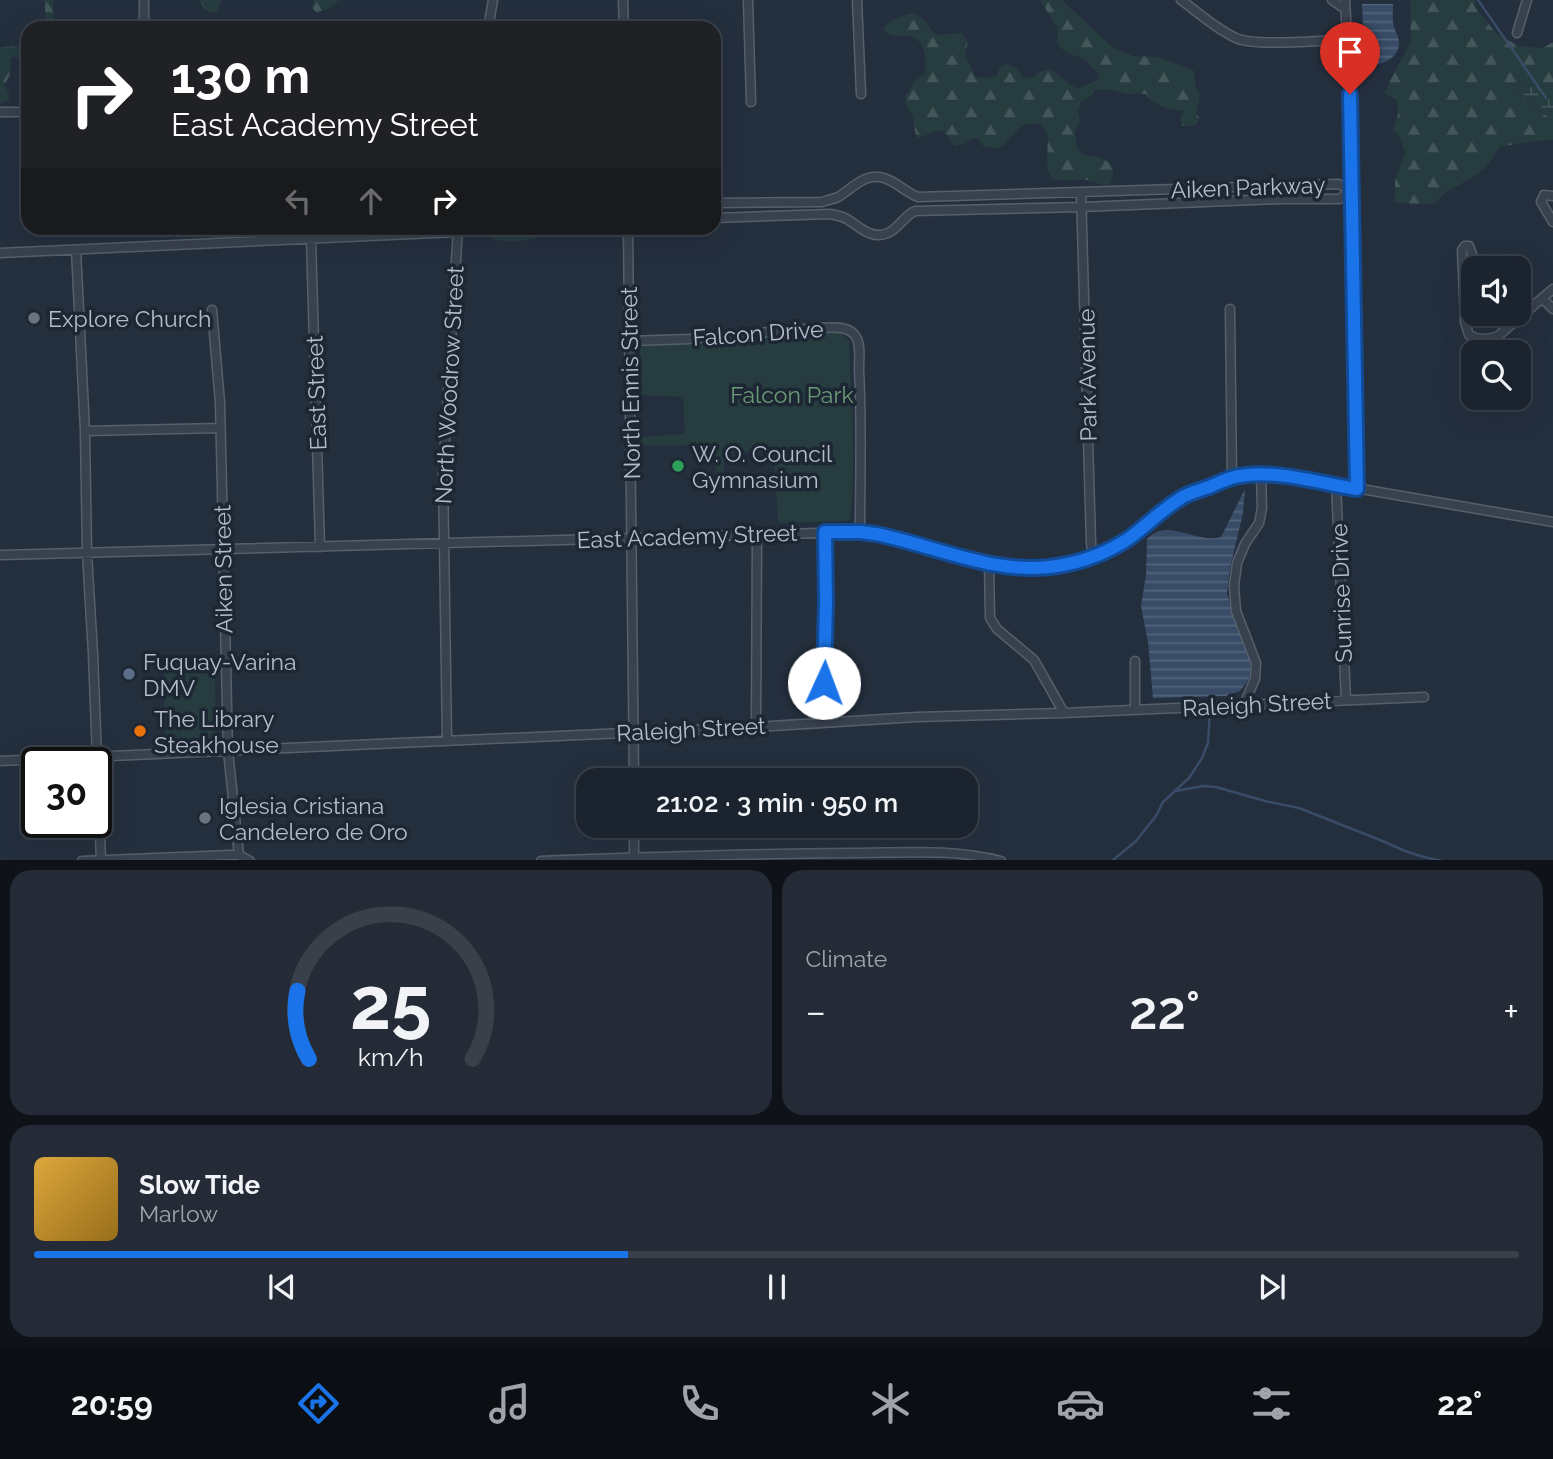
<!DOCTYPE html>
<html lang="en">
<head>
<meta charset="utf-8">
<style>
  body { margin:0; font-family:Raleway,sans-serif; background:#242b36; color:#f1f3f6; height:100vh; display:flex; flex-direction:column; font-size:26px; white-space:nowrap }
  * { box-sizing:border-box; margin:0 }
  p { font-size:23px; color:#a0a4aa }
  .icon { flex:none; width:38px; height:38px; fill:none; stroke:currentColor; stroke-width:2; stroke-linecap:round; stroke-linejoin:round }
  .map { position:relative; height:860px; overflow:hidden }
  .drawer { display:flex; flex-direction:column; gap:10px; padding:10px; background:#0f1319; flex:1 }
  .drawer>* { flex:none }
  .banner { position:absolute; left:21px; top:21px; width:700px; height:214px; border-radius:21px; box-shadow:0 7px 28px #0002,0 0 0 2px #39404a; background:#202124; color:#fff; overflow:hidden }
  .controls { position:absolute; left:1461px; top:256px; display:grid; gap:14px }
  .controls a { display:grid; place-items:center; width:70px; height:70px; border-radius:14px; background:#1b232e; box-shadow:0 7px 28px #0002,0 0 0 2px #39404a; font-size:35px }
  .speed { position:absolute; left:21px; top:747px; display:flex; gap:14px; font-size:35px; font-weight:700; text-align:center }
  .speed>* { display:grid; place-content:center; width:91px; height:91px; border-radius:50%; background:#1b232e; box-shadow:0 7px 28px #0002,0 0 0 2px #39404a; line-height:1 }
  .speed .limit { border:4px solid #111; border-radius:10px; background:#fff; color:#111 }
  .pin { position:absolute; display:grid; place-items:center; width:60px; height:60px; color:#fff; margin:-72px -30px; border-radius:50% 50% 50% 0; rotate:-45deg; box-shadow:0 0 7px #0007 }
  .pin .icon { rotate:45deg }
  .me { position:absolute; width:77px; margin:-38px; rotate:2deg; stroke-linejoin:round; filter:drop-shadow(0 0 5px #0008) }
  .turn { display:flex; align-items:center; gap:24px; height:147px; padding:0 35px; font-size:32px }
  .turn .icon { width:91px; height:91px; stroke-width:2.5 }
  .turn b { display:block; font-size:49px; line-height:60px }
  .lanes { display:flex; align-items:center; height:66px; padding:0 35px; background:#0003; justify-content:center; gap:35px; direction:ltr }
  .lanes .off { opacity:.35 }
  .big { font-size:52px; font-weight:600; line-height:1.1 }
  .drawer .tile { flex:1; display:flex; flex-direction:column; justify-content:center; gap:10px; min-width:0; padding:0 24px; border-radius:21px; background:#242b36 }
  .drawer .dial { align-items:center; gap:0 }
  .dial svg { height:182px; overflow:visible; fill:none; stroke:#39404a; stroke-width:7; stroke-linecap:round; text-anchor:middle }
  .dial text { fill:#f1f3f6; stroke:none }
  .song { display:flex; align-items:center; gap:21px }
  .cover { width:84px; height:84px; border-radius:10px; background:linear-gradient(135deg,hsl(40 70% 55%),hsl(40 70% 35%)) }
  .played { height:7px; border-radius:4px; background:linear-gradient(90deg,#1a73e8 40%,#39404a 40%) }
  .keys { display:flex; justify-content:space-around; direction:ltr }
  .heat { display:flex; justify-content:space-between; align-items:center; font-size:38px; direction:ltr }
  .drawer .tiles { flex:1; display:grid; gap:10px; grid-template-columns:1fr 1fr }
  .tile:last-child { grid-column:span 2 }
  .trip { position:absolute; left:576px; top:768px; width:402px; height:70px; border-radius:21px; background:#1b232e; box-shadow:0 7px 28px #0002,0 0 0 2px #39404a; font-weight:600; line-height:70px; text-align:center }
  .tabs { display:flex; height:112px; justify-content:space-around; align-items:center; background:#0b0e12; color:#a0a4aa }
  .tabs .icon { width:49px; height:49px }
  .tabs .active { color:#1a73e8 }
  .tabs b { font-size:32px; color:#f1f3f6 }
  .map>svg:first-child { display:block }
  .forest { fill:url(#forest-firs) }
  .wetland { fill:url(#wetland-marsh) }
  .park { fill:#263c3f }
  .water { fill:url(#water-rules) }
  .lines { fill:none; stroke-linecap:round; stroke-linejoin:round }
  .stream { stroke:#394c67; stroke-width:2.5 }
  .minor-casing { stroke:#565f6c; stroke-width:11 }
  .minor { stroke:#38414e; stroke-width:8 }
  .route-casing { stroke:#114b97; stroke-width:18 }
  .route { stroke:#1a73e8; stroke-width:12 }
  .worship-dot { fill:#6b7280; stroke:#1d2633; stroke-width:2.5 }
  .leisure-dot { fill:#2e9e5b; stroke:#1d2633; stroke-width:2.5 }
  .service-dot { fill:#5c6f8a; stroke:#1d2633; stroke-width:2.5 }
  .food-dot { fill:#e8710a; stroke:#1d2633; stroke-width:2.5 }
  .labels { text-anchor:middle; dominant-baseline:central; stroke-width:7; stroke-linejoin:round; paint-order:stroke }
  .street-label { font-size:23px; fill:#b4bcc9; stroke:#1d2633 }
  .poi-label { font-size:23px; fill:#b4bcc9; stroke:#1d2633; text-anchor:start }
  .park-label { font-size:23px; fill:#6b9a76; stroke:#1d2633 }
</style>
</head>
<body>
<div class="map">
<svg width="1553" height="861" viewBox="0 0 1553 861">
  <defs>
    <pattern id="forest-firs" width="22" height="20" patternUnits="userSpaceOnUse" patternTransform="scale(1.75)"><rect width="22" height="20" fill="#263c3f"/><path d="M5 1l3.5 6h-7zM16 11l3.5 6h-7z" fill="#435659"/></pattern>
    <pattern id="wetland-marsh" width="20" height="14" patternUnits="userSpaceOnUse" patternTransform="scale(1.75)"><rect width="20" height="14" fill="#263c3f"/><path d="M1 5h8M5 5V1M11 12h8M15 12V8" fill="none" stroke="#435659"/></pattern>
    <pattern id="water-rules" width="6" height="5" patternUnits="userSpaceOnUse" patternTransform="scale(1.75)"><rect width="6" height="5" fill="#394c67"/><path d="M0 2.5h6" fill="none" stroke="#53647b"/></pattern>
  </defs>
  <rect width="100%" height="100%" fill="#242f3e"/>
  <path class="forest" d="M44,0H53L54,28H47Z
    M199,0H221L218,11L211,13L205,9Z
    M314,0H338C333,8 325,11 316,12L312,8Z
    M1040,0H1062L1113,48L1133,56L1158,57L1194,71L1196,88L1200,94L1196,114L1200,118L1195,126H1182L1180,118L1184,111C1168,109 1155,107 1146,94H1127L1112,90H1095L1091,96L1081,102L1078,112L1080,121L1075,132L1077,147L1084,155C1104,157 1120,162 1110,185C1099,185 1097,182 1087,180C1075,178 1065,182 1052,179L1048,171L1047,160L1048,137L1042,125C1016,119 1016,138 998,149L983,146L979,139L973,138L966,143L955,146L945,133L939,130L918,138C913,130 915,123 912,115C910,110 905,106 905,100C905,94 907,94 910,89C914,81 916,78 925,74C926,60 927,40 909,36C897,33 895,41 883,29C889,20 902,16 913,13L925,20L930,29L937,35L962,33L968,42L965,54L975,77L986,78L997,76L1000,67L1007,64L1016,68L1023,77L1032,78L1040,72L1049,69C1060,74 1066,83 1077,89L1096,81L1099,74L1084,59L1068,53L1057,45L1058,28Z
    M1410,0H1475L1476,8L1496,33L1518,46L1543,48L1553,42V84L1546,87L1523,83L1513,90L1549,118H1553V140L1534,141L1500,147L1484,169L1468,180L1446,192L1434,204L1395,203V181L1405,152L1399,136L1393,130L1398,114L1397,100L1384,93L1411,41Z
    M28,46V66L16,57L11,58L10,74L5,85C8,94 15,100 0,103V47Z"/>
  <path class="wetland" d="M1523,83L1546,87L1553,84V118H1549L1513,90Z"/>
  <path class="park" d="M488,228H559C532,241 525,243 495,240L488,232Z
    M815,333H840L849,340C851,397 857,463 850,519L847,521L778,523L774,452L724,453V483H716L714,445L641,446V437L685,434L683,397L641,395L640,346Z
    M215,665L216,743L166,745L163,667Z"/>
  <path class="water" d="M1362,4H1393C1393,11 1392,20 1394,27C1396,33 1399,37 1399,43C1399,60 1378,66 1365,66Z
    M1245,489L1243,513L1230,568L1227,593L1235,620L1244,641L1251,664L1249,679L1240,691L1226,696L1153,698L1148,642L1141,606L1146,575L1147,539C1166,517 1197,544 1221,537Z"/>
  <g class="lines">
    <path class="stream" d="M1478,0L1546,98
      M1176,791L1203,786L1216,787L1265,801L1299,808L1385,842L1405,851L1424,857L1442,861
      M1112,861L1136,841L1156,816L1163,802L1189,778L1202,758L1208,743L1210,710"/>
    <g class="minor-casing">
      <path id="minor" d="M623,0L624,28
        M748,0L751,102
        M857,0L861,94
        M1181,0C1198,12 1216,29 1236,38C1256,47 1321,40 1346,40
        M1332,0L1345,9
        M1345,0L1350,94L1357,489
        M144,28V0
        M488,28L493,0
        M1517,33L1527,0
        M0,112H28
        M1081,192L1091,543L1093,557
        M1553,196L1544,195L1541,202L1553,222
        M714,203L822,202C827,200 834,199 838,197C853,188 865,172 884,178C897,182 905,192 918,197L1339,184L1350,190L1340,199H1281L1082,207L915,211C904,216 899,228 888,233C871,240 860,227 847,219C841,216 836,215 830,214L714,218
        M628,228L634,780
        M311,239L320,547
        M76,250L85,431L87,553L93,654L101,861
        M0,253L457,232
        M1477,268L1469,246H1465L1462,250L1465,322L1469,335C1479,341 1488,340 1498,336L1553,289
        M1543,299L1553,309
        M1230,309L1232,478
        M212,310L220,403L228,751L239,855
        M1507,313L1523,315
        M629,341L689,339L816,328C828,328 849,324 856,337C861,345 859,360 859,370C862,424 860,478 860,532
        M85,431L220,428
        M1336,485L1346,700
        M0,555L860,532C929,542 997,580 1069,564C1091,559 1114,549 1132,536C1149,523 1164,507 1183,497C1191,493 1200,490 1208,487C1216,484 1224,480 1233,478C1254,473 1276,475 1297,478L1553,522
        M989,564L990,618L997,629L1034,660L1064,713
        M1135,661V710
        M1244,704L1255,679L1256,663L1236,611L1234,586L1237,563L1245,544L1259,523L1262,508L1261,475
        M822,721L826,601V532
        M756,727L757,534
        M447,741L443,473L458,228
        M0,761L756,727L917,717L1064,713L1424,697
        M634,826V861
        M82,861L230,855H239L250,861
        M541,861C644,857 748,854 852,853C901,853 952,848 1001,861"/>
    </g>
    <use href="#minor" class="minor"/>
  </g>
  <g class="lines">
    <g class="route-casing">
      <path id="route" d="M824,683L826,601L825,532H860L876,534C936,546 995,576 1057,566C1083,562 1109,552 1131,537C1148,524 1163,509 1181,498C1189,493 1198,491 1206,488C1214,485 1222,481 1231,478C1269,467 1318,483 1357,489L1350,94"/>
    </g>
    <use href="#route" class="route"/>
  </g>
  <g class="worship-dot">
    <circle cx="34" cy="318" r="7"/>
    <circle cx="205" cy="818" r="7"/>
  </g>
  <circle class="leisure-dot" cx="678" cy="466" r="7"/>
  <circle class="service-dot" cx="129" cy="674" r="7"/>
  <circle class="food-dot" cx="140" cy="731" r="7"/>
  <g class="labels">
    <g class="street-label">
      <text transform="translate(1248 187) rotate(-2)">Aiken Parkway</text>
      <text transform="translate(758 333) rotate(-4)">Falcon Drive</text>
      <text transform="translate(1087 375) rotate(-91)">Park Avenue</text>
      <text transform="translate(630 383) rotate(-91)">North Ennis Street</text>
      <text transform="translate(449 385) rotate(-87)">North Woodrow Street</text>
      <text transform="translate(316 393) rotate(-92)">East Street</text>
      <text transform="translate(687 536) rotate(-2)">East Academy Street</text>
      <text transform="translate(223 569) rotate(-91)">Aiken Street</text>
      <text transform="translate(1341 593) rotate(-92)">Sunrise Drive</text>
      <text transform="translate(1257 704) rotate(-3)">Raleigh Street</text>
      <text transform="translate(691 729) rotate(-3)">Raleigh Street</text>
    </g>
    <g class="poi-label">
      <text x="48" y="318">Explore Church</text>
      <text x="692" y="453">W. O. Council<tspan x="692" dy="26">Gymnasium</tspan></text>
      <text x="143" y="661">Fuquay-Varina<tspan x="143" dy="26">DMV</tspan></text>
      <text x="154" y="718">The Library<tspan x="154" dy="26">Steakhouse</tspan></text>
      <text x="219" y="805">Iglesia Cristiana<tspan x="219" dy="26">Candelero de Oro</tspan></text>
    </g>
    <g class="park-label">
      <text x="792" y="394">Falcon Park</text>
    </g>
  </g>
</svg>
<div class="controls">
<a><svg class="icon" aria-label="sound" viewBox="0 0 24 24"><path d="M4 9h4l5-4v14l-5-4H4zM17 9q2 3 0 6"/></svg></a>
<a><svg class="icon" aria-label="search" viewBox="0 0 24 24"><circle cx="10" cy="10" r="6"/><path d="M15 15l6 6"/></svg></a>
</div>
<div class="speed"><div class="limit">30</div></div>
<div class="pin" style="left:1350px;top:94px;background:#d93025"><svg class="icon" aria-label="arrive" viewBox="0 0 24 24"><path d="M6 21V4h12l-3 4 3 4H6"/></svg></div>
<svg class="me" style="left:824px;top:683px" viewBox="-20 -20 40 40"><circle r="19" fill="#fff"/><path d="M0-13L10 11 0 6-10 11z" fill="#1a73e8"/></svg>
<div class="trip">21:02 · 3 min · 950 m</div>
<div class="banner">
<div class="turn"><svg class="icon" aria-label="right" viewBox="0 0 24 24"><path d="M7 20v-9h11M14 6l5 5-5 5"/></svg><div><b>130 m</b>East Academy Street</div></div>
<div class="lanes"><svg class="icon off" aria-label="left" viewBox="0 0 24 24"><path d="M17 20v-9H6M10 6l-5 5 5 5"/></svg><svg class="icon off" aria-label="ahead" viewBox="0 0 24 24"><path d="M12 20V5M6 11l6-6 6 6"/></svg><svg class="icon" aria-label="right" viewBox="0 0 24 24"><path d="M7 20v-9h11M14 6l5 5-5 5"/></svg></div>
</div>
</div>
<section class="drawer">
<div class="tiles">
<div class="tile dial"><svg viewBox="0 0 100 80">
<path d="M14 69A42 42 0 1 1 86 69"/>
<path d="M14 69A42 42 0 0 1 9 39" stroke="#1a73e8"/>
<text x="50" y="56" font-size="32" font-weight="700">25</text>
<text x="50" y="72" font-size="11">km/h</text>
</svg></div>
<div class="tile"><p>Climate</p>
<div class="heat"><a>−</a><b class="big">22°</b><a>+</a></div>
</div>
<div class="tile">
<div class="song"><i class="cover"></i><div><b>Slow Tide</b><p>Marlow</p></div></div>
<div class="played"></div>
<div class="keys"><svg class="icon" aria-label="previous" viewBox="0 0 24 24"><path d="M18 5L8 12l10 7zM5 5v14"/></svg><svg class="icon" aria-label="pause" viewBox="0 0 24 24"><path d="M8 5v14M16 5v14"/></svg><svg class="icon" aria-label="next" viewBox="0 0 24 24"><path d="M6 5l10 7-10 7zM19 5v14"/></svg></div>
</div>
</div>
</section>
<nav class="tabs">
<b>20:59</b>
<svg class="icon active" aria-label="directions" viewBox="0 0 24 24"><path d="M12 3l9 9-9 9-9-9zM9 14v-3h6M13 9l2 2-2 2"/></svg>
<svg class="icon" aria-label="music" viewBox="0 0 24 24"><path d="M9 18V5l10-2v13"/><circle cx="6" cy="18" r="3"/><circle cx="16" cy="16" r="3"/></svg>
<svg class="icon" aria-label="phone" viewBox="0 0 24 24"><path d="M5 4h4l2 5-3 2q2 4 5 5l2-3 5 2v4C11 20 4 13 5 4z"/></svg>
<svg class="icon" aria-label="climate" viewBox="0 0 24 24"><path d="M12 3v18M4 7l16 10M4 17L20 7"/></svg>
<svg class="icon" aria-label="car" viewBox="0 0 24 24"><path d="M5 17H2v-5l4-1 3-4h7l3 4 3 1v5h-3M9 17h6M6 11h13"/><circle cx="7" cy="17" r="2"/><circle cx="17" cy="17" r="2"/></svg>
<svg class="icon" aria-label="filters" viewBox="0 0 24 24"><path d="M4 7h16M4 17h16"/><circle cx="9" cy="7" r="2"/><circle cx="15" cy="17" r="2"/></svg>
<b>22°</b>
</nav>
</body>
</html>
